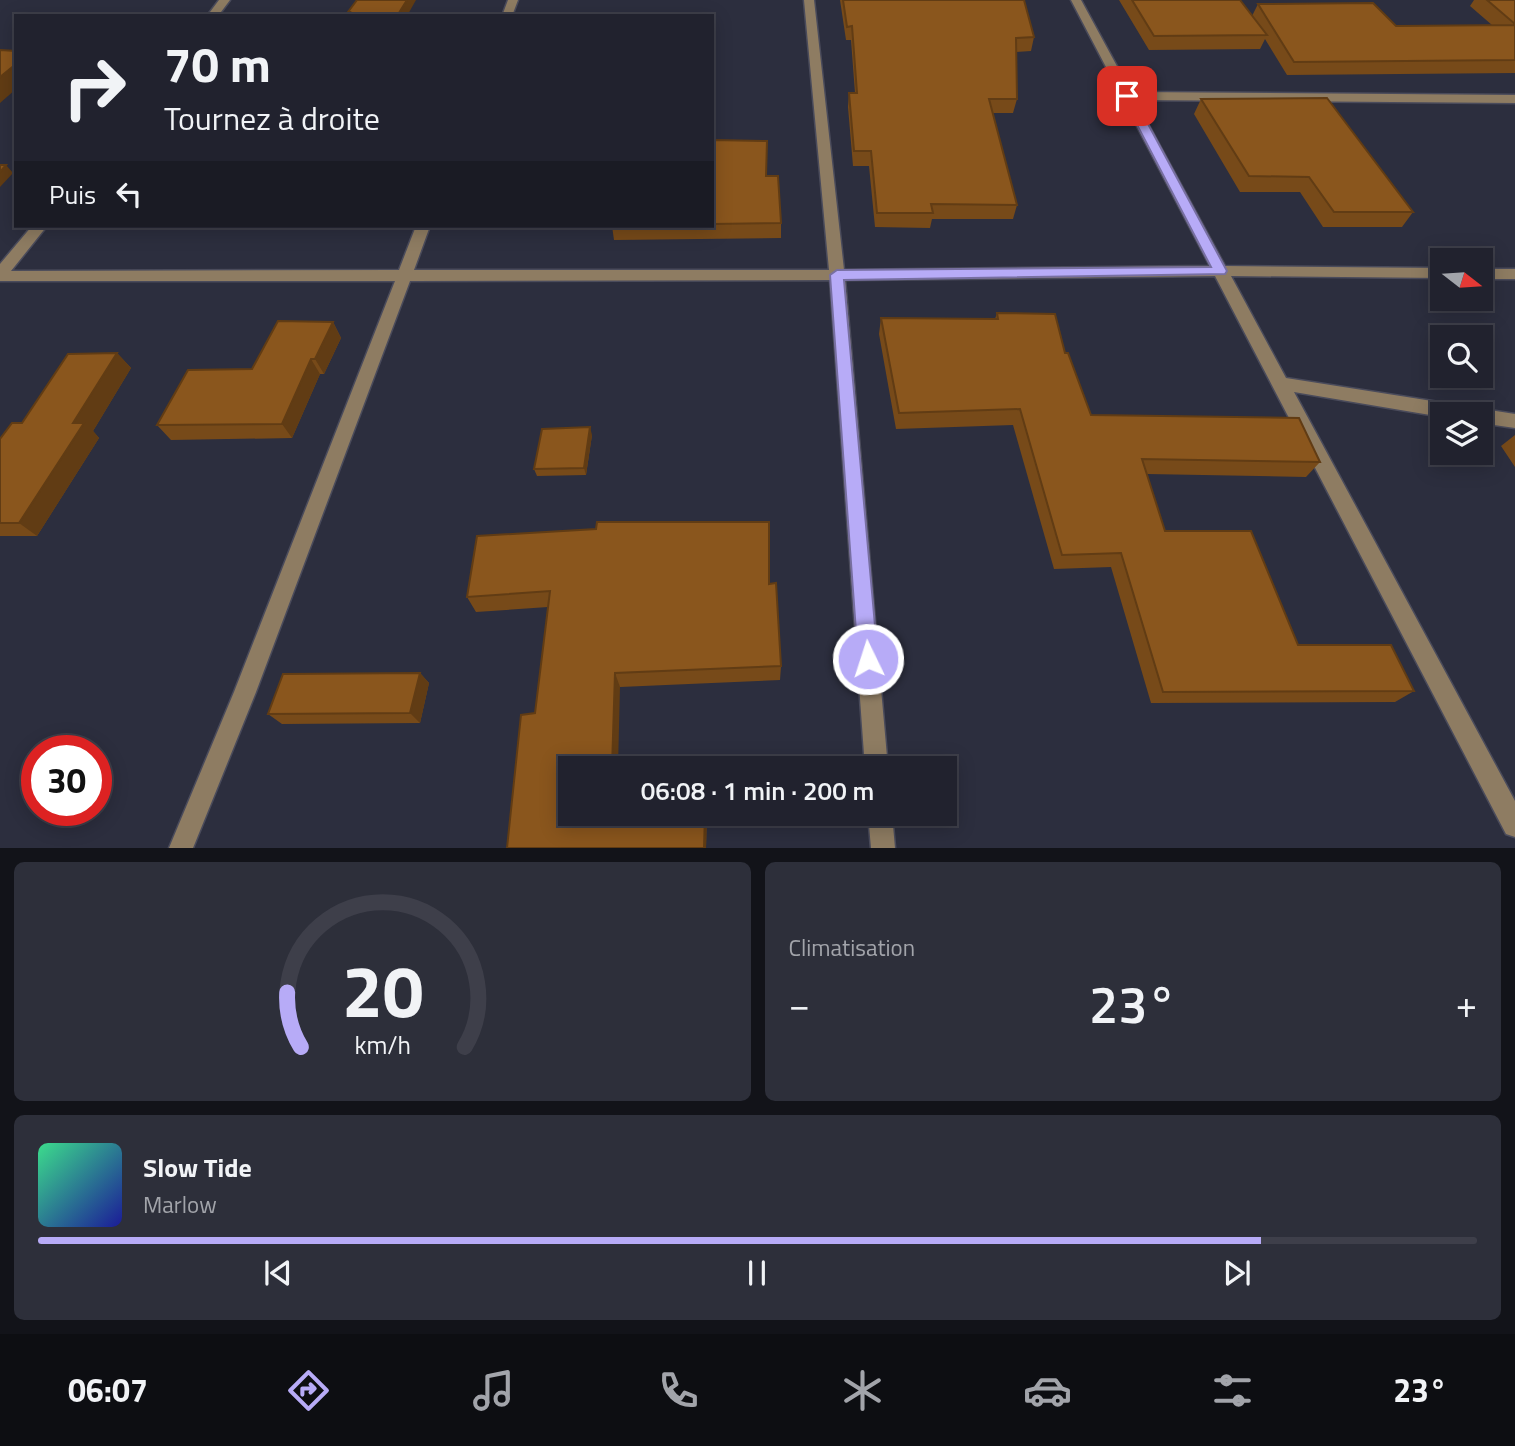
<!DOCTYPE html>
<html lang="fr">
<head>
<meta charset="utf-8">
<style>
  body { margin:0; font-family:"Titillium Web",sans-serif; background:#2d2f3a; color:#f1f3f6; height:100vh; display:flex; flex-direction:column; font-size:26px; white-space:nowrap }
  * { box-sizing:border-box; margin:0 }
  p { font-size:23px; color:#a2a4aa }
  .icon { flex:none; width:38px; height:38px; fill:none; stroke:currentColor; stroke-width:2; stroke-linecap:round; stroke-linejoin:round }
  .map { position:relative; height:848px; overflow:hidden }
  .details { display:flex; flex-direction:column; gap:14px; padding:14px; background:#121319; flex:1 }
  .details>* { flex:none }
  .hud { position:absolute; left:14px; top:14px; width:700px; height:214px; border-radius:0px; box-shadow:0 4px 18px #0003,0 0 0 2px #3e3f4a; background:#21222e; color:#f1f3f6; overflow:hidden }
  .needle { width:46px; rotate:107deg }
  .controls { position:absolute; left:1430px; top:248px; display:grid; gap:14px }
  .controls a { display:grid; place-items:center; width:63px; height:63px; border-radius:0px; background:#21222e; box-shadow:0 4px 18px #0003,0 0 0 2px #3e3f4a; font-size:35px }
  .speed { position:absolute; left:21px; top:735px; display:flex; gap:14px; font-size:35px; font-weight:700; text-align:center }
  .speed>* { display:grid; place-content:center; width:91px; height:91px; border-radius:50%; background:#21222e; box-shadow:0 4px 18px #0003,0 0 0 2px #3e3f4a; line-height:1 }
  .speed .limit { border:10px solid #d22; background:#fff; color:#111 }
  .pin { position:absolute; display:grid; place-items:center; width:60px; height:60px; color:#fff; margin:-30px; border-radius:14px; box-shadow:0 4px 10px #0006 }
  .me { position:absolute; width:77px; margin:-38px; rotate:356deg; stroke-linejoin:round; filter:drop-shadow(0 0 5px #0008) }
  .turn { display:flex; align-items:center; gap:24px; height:147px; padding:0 35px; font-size:32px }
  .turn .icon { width:91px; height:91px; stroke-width:2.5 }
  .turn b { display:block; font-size:49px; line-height:60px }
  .then { display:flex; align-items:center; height:66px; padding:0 35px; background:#0003; gap:14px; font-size:26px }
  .big { font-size:52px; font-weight:600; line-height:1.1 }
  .details .tile { flex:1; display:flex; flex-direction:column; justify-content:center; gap:10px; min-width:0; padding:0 24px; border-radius:10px; background:#2d2f3a }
  .details .dial { align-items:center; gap:0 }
  .dial svg { height:182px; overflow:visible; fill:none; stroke:#3e3f4a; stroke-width:7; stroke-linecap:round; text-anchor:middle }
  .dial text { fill:#f1f3f6; stroke:none }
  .song { display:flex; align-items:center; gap:21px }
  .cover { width:84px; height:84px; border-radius:10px; background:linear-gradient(135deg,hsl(150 70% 55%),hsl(240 70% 35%)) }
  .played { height:7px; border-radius:4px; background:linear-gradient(90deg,#b7abf7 85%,#3e3f4a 85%) }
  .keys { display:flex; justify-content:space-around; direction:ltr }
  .heat { display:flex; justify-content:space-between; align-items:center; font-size:38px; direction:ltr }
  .details .tiles { flex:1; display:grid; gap:14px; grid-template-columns:1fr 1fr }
  .tile:last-child { grid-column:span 2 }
  .trip { position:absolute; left:558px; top:756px; width:399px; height:70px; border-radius:0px; background:#21222e; box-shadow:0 4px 18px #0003,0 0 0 2px #3e3f4a; font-weight:600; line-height:70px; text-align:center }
  .menu { display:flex; height:112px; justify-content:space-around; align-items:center; background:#0d0e12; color:#a2a4aa }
  .menu .icon { width:49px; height:49px }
  .menu .on { color:#b7abf7 }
  .menu b { font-size:32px; color:#f1f3f6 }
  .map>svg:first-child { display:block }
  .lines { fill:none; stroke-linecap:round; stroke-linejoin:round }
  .minor-casing { stroke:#4a4b5b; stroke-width:3 }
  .minor { fill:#8e7c62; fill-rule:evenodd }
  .wall { fill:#774a19 }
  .shaded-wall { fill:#613c14 }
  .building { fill:#8a561d; stroke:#613c14; stroke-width:2 }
  .route { fill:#b7abf7; stroke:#776fa1; stroke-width:2 }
</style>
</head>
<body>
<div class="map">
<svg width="1515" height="848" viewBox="0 0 1515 848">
  <rect width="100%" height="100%" fill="#2c2e3e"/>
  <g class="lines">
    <g class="minor-casing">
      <path id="minor" d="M219,0H230L218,16H207Z
        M508,0H518L512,16H502Z
        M804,0H814L844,270L1210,266L1071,0H1081L1131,92L1515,95V103L1135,100L1225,266L1442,268V278L1231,276L1286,378L1515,414V428L1480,423V415L1442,417L1294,392L1515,801V837L1506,834L1215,276L845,280L888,768H865L830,280L410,281L256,692L193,848H169L234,692L395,281H0V264L32,226H47L11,271L399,270L416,226H430L414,270H829Z
        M1480,269H1515V279H1480Z
        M868,814H892L895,848H871Z"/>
    </g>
    <use href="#minor" class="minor"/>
  </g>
  <path class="wall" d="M840,0H1024L1034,37L1031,51L1016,52L1017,99L1013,113H992L1017,205L1013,219H932L930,228L875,227L869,166H853L848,107L849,93H855L851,40H846Z
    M1119,0H1240L1252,16L1258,4L1396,26L1492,25L1470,6L1474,0H1515V73L1287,75L1265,39L1260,49L1149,50Z
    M1201,99L1413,212L1402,227H1323L1300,192H1240L1194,114Z
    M712,140L766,176L781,223V238L614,240L612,226H712Z
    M997,313L1065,353L1091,415L1320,462L1306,477L1147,474L1165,531L1298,645L1414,691L1395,702L1151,703L1111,567L1054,569L1013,425L896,429L879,334L881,318L995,319Z
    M333,322L341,338L324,374H320L292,438L171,440L157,425Z
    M117,353L131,368L93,431L99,438L37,536H0V439Z
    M592,435L586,475L537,476L534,469Z
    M1515,435V467L1501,446Z
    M477,536L769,584L781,666L780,680L620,687L570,814H707L706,848H507L535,713L548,607L476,612L467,597Z
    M420,673L429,683L420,723L282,724L268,714Z"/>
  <path class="shaded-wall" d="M407,0H416L407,16H397Z
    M16,64V89L0,103V77Z
    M6,165L13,173L0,187V172Z
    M333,322L341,338L324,374L315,359Z
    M117,353L131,368L93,431L99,438L37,536L19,523L73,423Z
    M311,359L320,374L292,438L282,424Z
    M590,427L592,435L586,475L584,468Z
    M420,673L429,683L420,723L410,713Z
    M615,673L620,687L618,768H612Z
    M705,814H707L706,848H704Z"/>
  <path class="building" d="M357,0H407L397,16H348L350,12H348Z
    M843,0H1024L1034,37L1016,38L1017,99H989L1017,205L931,204L933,213H877L871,151H854L849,93H857L852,26L847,27Z
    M1132,0H1240L1267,35L1154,36Z
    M1487,0H1515V24Z
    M1373,3L1396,26L1515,25V60L1294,62L1258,4Z
    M0,50L16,51V64L0,77Z
    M1327,98L1413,212H1334L1309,177L1249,176L1201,99Z
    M712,140L767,141L766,176H778L781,223L712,224Z
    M0,165H6L0,172Z
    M997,313L1055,314L1065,353H1068L1091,415L1299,418L1320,462L1142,459L1165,531H1251L1298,645H1391L1414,691L1163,692L1121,553L1062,555L1020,409L899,413L881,318L998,319Z
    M278,321L333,322L315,359H311L282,424L157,425L188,370L252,369Z
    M117,353L73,423H84L19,523H0V439L12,423H22L68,354Z
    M590,427L584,468L534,469L542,429Z
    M597,522H769V584L776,583L781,666L615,673L612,768H570V814H705L704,848H507L521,715L535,713L550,591L467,597L477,536L596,529Z
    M420,673L410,713L268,714L283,674Z"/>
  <path class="route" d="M1127,93L1133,96L1227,271L1225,274L844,280L878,659L875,665L868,668L861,665L858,659L830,275L837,270L1211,267L1122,96Z"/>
</svg>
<div class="controls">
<a><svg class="needle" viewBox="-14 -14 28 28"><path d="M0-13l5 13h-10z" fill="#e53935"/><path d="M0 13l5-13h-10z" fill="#a2a4aa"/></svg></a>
<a><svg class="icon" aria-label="search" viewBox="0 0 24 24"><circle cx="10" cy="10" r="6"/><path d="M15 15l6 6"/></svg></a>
<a><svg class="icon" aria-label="layers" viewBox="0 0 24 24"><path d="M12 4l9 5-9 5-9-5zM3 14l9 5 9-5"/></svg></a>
</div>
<div class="speed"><div class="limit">30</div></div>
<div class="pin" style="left:1127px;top:96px;background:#d93025"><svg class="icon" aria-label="arrive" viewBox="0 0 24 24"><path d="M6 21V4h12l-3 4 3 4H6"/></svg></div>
<svg class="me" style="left:868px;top:659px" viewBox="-20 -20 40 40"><circle r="17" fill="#b7abf7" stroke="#fff" stroke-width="3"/><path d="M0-11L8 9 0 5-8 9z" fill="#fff"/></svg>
<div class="trip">06:08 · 1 min · 200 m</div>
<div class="hud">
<div class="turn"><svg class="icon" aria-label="right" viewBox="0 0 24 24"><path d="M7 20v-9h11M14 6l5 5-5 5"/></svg><div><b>70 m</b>Tournez à droite</div></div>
<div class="then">Puis<svg class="icon" aria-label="left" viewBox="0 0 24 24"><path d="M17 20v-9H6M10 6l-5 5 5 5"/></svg></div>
</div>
</div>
<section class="details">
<div class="tiles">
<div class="tile dial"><svg viewBox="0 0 100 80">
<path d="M14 69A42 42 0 1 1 86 69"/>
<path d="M14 69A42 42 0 0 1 8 45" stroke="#b7abf7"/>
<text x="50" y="56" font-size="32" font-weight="700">20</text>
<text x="50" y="72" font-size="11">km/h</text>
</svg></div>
<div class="tile"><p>Climatisation</p>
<div class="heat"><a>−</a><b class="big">23°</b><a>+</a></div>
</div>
<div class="tile">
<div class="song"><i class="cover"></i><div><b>Slow Tide</b><p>Marlow</p></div></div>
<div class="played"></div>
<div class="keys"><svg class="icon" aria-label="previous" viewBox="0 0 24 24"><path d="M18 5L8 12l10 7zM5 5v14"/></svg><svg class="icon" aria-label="pause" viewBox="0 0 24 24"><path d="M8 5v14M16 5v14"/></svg><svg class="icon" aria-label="next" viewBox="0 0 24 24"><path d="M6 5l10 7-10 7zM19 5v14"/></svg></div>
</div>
</div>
</section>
<nav class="menu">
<b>06:07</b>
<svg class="icon on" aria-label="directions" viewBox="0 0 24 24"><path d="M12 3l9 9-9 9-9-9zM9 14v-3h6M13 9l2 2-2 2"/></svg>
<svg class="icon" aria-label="music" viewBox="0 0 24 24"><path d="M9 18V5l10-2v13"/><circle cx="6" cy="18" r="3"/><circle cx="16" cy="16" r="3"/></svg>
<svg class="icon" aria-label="phone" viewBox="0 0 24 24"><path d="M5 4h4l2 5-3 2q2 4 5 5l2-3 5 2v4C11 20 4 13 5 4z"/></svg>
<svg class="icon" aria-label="climate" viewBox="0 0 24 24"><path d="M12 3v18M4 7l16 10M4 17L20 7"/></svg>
<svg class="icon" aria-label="car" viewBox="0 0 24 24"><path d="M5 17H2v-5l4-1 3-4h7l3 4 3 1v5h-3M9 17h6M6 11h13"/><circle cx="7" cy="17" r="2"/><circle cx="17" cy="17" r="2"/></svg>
<svg class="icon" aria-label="filters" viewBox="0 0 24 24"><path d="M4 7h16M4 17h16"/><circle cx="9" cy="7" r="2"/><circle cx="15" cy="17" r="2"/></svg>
<b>23°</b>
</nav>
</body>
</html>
